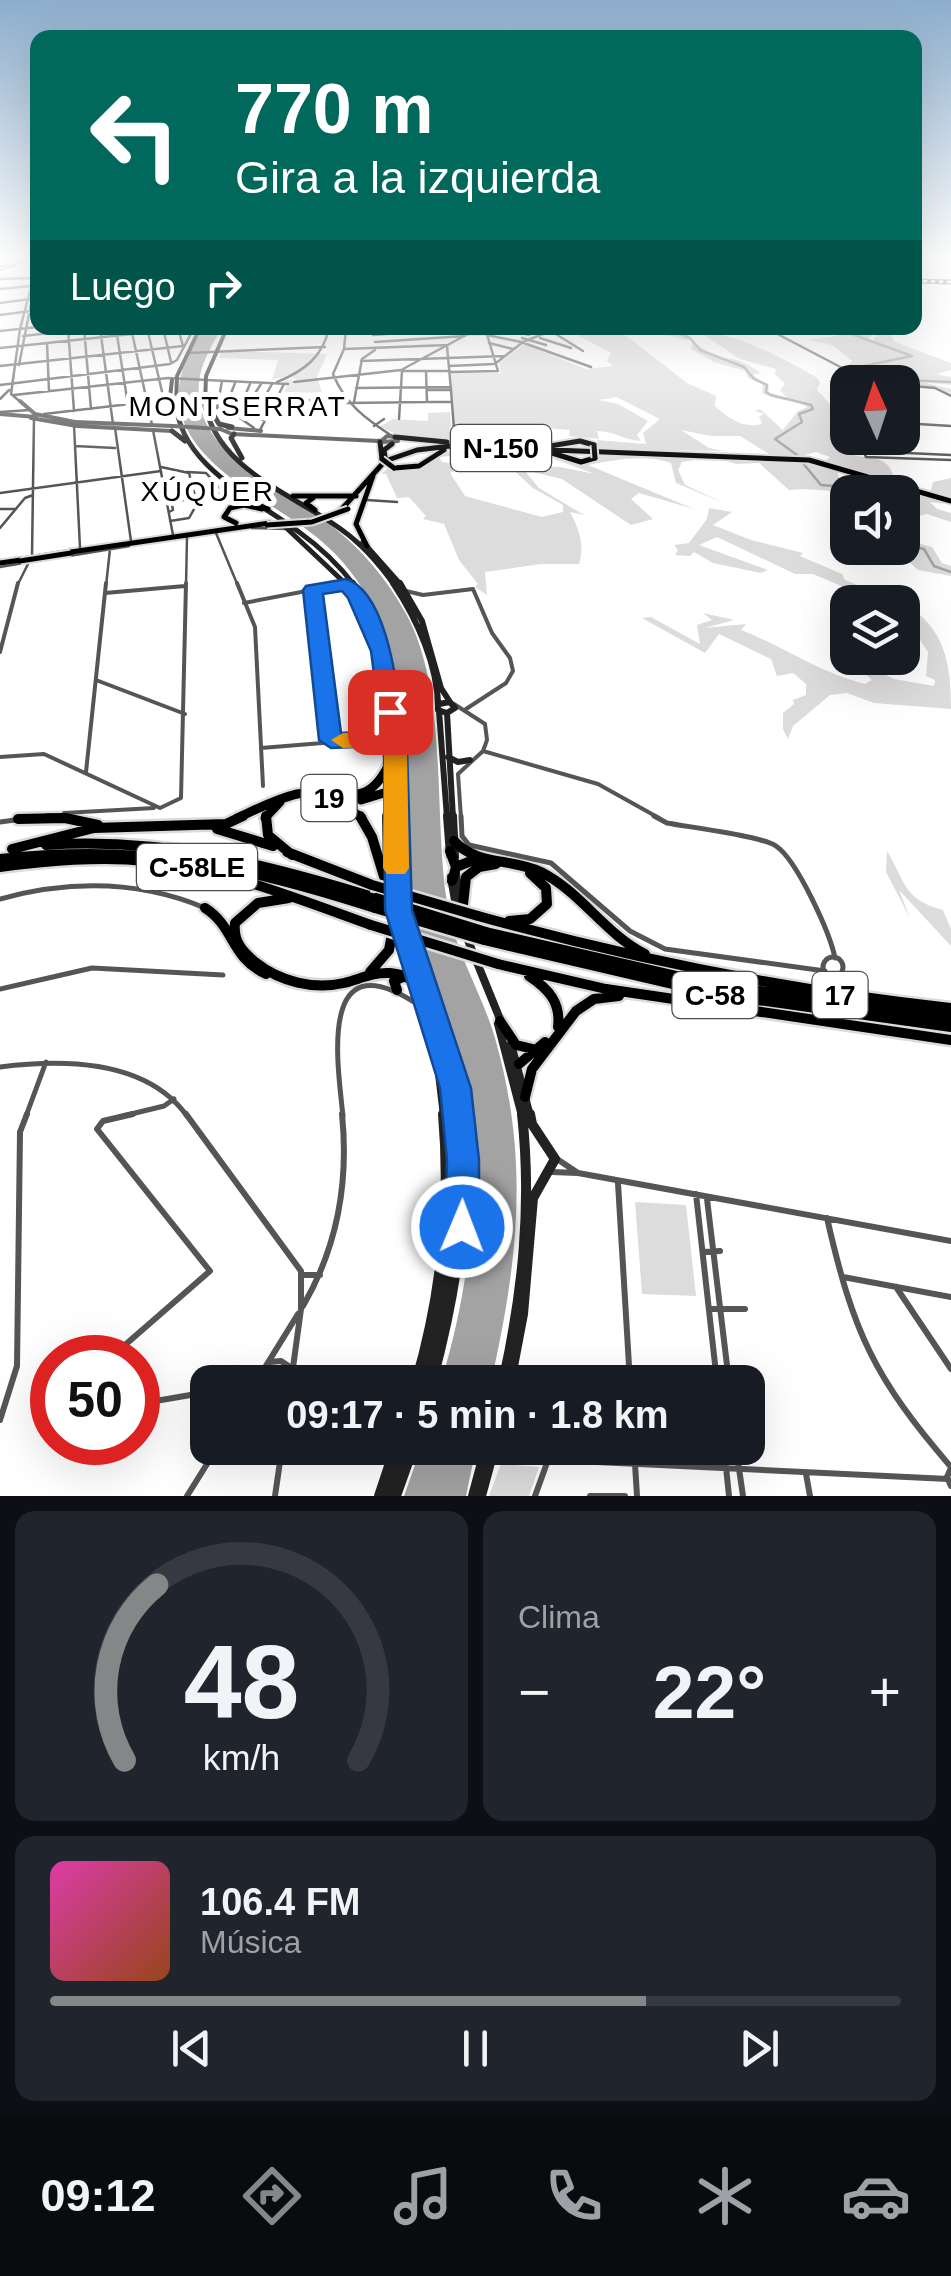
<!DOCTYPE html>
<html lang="es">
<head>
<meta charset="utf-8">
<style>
  body { margin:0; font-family:Helvetica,sans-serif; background:#20242c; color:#f1f3f6; height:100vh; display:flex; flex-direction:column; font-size:38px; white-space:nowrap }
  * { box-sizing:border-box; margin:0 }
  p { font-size:32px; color:#9ea1a6 }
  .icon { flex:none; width:55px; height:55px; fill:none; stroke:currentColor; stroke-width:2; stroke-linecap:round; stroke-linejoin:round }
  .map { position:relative; height:1496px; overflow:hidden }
  .panel { display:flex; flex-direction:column; gap:15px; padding:15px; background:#0d0f14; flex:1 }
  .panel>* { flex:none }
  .guide { position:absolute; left:30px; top:30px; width:892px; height:305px; border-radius:20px; box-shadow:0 10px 40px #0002; background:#00695c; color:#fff; overflow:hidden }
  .needle { width:65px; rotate:357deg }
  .tools { position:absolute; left:830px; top:365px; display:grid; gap:20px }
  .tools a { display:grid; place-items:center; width:90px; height:90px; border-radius:20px; background:#171b24; box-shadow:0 10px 40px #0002; font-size:50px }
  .speed { position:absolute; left:30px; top:1335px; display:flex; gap:20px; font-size:50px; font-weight:700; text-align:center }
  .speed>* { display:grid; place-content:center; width:130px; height:130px; border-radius:50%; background:#171b24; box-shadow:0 10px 40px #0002; line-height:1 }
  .speed .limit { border:15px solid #d22; background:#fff; color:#111 }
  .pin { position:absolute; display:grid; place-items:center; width:85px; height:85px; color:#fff; margin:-42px; border-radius:20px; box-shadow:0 5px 15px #0006 }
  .me { position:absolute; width:110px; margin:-55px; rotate:1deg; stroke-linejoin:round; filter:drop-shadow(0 0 8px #0008) }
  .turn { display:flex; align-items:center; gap:35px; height:210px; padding:0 40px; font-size:45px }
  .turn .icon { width:130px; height:130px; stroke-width:2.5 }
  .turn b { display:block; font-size:70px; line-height:85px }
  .then { display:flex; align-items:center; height:95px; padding:0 40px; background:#0003; gap:20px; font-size:38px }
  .big { font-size:75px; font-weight:700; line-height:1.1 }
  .panel .card { flex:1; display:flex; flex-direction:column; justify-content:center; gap:15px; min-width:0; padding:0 35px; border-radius:20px; background:#20242c }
  .panel .dial { align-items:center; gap:0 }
  .dial svg { height:260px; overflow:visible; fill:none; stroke:#363941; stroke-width:7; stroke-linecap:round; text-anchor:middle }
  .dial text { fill:#f1f3f6; stroke:none }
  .song { display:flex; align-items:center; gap:30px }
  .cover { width:120px; height:120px; border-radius:15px; background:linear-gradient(135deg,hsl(320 70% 55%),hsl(20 70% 35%)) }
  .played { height:10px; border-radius:5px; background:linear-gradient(90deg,#858687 70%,#363941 70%) }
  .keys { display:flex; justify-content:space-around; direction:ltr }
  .heat { display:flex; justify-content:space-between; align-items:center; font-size:55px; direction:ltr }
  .panel .tiles { flex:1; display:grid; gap:15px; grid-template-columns:1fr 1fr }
  .card:last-child { grid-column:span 2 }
  .trip { position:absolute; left:190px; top:1365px; width:575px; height:100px; border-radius:20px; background:#171b24; box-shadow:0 10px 40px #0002; font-weight:700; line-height:100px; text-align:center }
  .tabs { display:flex; height:160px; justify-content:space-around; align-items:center; background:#090b0e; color:#9ea1a6 }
  .tabs .icon { width:70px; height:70px }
  .tabs .selected { color:#858687 }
  .tabs b { font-size:45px; color:#f1f3f6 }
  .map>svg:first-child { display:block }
  .green { fill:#dcdcdc }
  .water { fill:#a3a3a3 }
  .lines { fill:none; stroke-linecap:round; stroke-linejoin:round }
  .stream { stroke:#a3a3a3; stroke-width:2.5 }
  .primary-casing { stroke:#dbdbdb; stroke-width:9 }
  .motorway-far1-casing { stroke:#dbdbdb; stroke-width:14 }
  .motorway-casing { stroke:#dbdbdb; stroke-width:15 }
  .pedestrian { stroke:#555; stroke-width:2.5 }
  .minor-far3 { stroke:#555; stroke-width:2.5 }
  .minor-far2 { stroke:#555; stroke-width:4 }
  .minor-far1 { stroke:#555; stroke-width:5 }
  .minor { stroke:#555; stroke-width:6 }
  .tertiary-far1 { stroke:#555; stroke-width:2.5 }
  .tertiary { stroke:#555; stroke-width:4 }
  .secondary-far4 { stroke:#222; stroke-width:4 }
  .secondary-far3 { stroke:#222; stroke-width:5 }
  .secondary-far2 { stroke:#222; stroke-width:6 }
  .secondary-far1 { stroke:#222; stroke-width:8 }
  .secondary { stroke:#222; stroke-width:10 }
  .primary { stroke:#000; stroke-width:5 }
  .motorway-far1 { stroke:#000; stroke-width:9 }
  .motorway { stroke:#000; stroke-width:10 }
  .rail-casing { stroke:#000; stroke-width:5 }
  .rail { stroke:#fff; stroke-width:2.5; stroke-dasharray:4; stroke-linecap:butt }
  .primary-bridge-casing { stroke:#dbdbdb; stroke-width:9; stroke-linecap:butt }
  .motorway-bridge-casing { stroke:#dbdbdb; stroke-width:15; stroke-linecap:butt }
  .tertiary-bridge { stroke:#555; stroke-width:4 }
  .primary-bridge { stroke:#000; stroke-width:5 }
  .motorway-bridge { stroke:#000; stroke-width:10 }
  .route { fill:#1a73e8; stroke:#114b97; stroke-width:2.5 }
  .slow { fill:#f59e0b }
  .labels { text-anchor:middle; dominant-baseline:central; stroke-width:10; stroke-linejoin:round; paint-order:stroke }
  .far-neighbourhood-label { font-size:28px; letter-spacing:2.5px; fill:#000; stroke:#fff }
  .shield { fill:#fff; stroke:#4c4c4c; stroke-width:2.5 }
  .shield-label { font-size:28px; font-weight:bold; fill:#000 }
</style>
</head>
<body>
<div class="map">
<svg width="951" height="1496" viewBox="0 0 951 1496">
  <rect width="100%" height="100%" fill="#fff"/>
  <path class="green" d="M565,328H616L687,383L716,396L715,406C729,418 742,429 762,424L759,416L764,414L755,411L760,409L783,430L798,411L808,407C794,398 777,402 762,393L763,383L748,378L745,371L714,362L691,349L693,341L645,331V328C691,328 686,342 719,357C723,359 727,358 732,359C741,360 753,368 761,373L753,375L768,385L769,393L783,399L786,397L780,390L785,384L775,374L776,369L740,359L704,335C728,328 794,364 817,378L820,383L817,390L839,414L847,415L842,418L853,455C873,460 888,455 894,478L909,481L908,486L930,494L933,482L951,478V499L825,461L830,457L816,452L805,455L807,458L774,457L740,436H711L681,430L709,448L723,451L599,449L597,440L646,444L643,433L660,419L616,397L599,400L618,404L648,421L637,435L641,441C624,440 614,431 597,431L599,439L569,436L570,430L509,425L495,441H456L451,373H501L499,363L524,344L586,369L613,366L607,361L611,353Z
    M829,328H877L868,340L872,343L881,328H889L893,341L951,363V370L936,374L951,377V385L922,382L951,389V394L938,388L896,382L846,367L852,361L832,345L809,340L838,336Z
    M234,351L327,354L317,377L322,393L284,392L288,384L283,381L292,379L293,384L297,380L288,376L272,380L278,360L219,358L221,353Z
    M450,412L452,441L407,438L379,427L393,419L428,421V413Z
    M452,451L549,454L490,453V467L485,464V453L439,457L442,462L467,466L450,473L465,496L542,517L563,512V505L533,488L510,467H560L595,474L551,458L586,463L600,454L708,458L682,462L678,470L685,485L724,503L676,483L671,463C644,454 615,460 588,465L694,509L639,493L631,499L653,519L631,525L562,479L524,470L539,488L584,515L570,512C579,529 585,545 579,564H541L485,572L487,595L475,587L478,584L459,560L444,524L423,519L426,516L409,497L397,498L386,474H381L388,468C423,474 425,456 452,451Z
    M714,457L806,462L854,472L946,504L930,502L937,509L951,513V522L927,514L919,516L902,492H871L837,470L839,479L857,492C837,493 814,487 789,490L759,463L736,464Z
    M709,508L732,512L713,525L751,540L803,553L800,556L842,574L845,580L901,602H879L813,574H795L717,537L699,545L768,570L761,573L713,563L694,552L690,556L675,555L678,550L674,545L689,543L707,519Z
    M903,539L932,547L942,563L951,566V576L918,570L906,559V553L890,548H902Z
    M903,603C945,627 951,663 951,709L874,703L847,693L830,695L793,726L788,739L783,729V713L794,704L793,700L806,695V684L793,673L777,676L771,659L719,634L705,653L642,618L651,617L700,644L697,625L712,620L703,613L734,620L705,628L746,624L741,630C785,647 818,672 865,684L872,680L860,669L868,666L894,679L934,686L935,680L926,676L928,652L903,615Z
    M887,851C905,880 903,900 943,910L951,929V946L899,890L910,918L886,872Z
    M635,1202L686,1205L696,1296L642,1294Z
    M501,1464L539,1467L529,1496H489Z"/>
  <path class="water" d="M203,328H221C214,343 203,359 200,376C186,453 284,488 332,526C362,550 386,578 405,612C449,689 433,816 447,903C454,950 482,993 495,1038C530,1161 518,1261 491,1382H441C473,1278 485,1160 455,1053C440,1000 412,950 404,895C390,801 420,697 375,610C360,582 343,559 319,539C269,497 155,455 183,368C187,354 196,341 203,328Z
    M421,1448H476L466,1496H404Z"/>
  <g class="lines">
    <path class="stream" d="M667,328L690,338L700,350L744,367L754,379L767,385L766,392L771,395L811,405L813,409L799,414L802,422L775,439L797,455
      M835,328L912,356L863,366C890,383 920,380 951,382
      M802,462L821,485L845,487L850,492
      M902,544L924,549L934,566L951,572"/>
    <g class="primary-casing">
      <path id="primary" d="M395,437L447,442
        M380,442L382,459
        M550,446L580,441L594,445
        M552,453L581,462L595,458
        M385,457L384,450L392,444
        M394,468L419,466L444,450
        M243,492L249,501L268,509
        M293,496H356
        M313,498L306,503L315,510
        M340,511L385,461L417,450L450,446L809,460L951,501
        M236,523L224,517L230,508L244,505L262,509
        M367,546L356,524L373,476
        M71,552L270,523
        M0,563L21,560"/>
    </g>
    <g class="motorway-far1-casing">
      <path id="motorway-far1" d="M335,799L362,818
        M361,800L387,792L396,784
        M47,818H67
        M237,818C257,809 276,799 297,794C338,786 364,814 388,766
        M265,818L280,802"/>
    </g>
    <g class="motorway-casing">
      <path id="motorway" d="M266,816L268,835L292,855
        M360,816L372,837L389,893
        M18,819L65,818L98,825
        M217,829L273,846
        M454,841C477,866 512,858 541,872C581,892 605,934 645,954
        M46,845C161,837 266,864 376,898
        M12,849L94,828L226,824L243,816
        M450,851L456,867L452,881
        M287,852L372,885
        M0,859C141,843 241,865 375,908
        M0,867C49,861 98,856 147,861C225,869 298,899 371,925
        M456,867L476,859
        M289,898L258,903L235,923C233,941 242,951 255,962C280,982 314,990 344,983C360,979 373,972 390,973C404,974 414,981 425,989
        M205,908C235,927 230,957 266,974
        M462,914L466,877L479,867L496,864
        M478,916C634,959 790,991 951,1008
        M509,921L530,919L547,904L546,888L530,873
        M486,932L716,985L951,1017
        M484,940L715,994L951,1027
        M498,964L606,989L951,1040
        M370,972L389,950L394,923
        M529,976C549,989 561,1003 558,1027
        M397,990L394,981L403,977
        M500,1021L516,1045L533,1049
        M519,1064L545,1042
        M525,1097L532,1069L576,1011L594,999L619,996"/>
    </g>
    <path class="pedestrian" d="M504,328L529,335
      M516,330L533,328
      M468,334H485
      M235,383L228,401L232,404L244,398L250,384
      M451,390L455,442
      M429,402H451
      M220,403L229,406L231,412
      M235,404L236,413L255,414L272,384
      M241,415L261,384
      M240,418L254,428"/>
    <path class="minor-far3" d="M0,266H12
      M0,279L35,278
      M0,289L30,286
      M0,303L38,298
      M0,315L38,310
      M68,328L74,411
      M84,328L91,409
      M100,328L113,424
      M131,328L152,425
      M163,328L171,362
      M346,328L344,349L333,374C345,404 366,419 392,436
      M546,328L583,351
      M766,328L848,371L893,382
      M0,331L38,327
      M117,335L128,405
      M373,335L464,328
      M487,335L521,342L591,367
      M23,336L68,331
      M522,338L546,345
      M540,338L571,348
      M375,342L465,336
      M47,343L49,391
      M489,343L513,349
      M0,348L188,328
      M344,349L448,345
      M188,353L325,347
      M361,361L505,356
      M496,363L523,342L550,331
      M19,365L38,268
      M0,366L183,346L178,328
      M449,366L494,364
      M403,369L479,328
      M450,372L498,371L485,328
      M222,381L217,408L238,417L265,420
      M277,382C304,371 323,357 329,328
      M294,382L401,370
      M0,385L170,364L177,360L194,328
      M902,385L935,388L951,396
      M356,388L451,387
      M427,390H451L447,346
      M14,395L168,378L288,384
      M277,399L346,402
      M354,402L362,359L375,350
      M347,403L427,402L426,371
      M0,412L30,410
      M44,414L164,400L147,328
      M399,419L402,371H450
      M902,423L951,426
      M74,425L80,548
      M374,426L384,419
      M115,428L131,541
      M153,430L173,535
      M260,430L284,384
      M858,438L866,457L951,460
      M75,446L115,448
      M862,451L951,455
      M161,467L189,473L197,504L189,518L170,521
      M0,493L161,471
      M165,493L170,494L173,510L169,512
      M367,500L397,502
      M172,502L224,493L206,473L187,472
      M0,509H16
      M0,528L25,498L33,495
      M252,528L287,529
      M216,533L238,586
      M69,556L129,546
      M20,558L70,550
      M0,567L35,561
      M17,586L32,556L34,418
      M106,586L110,549
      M186,586L187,537"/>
    <path class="minor-far2" d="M237,583L255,627L263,786
      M313,590L331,740
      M406,591L423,595L473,589L492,633L510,658L513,671L506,683L466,709
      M105,593L185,586
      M244,603L338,585
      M0,652L18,583
      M96,680L185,714
      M454,704L485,724L487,740L483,751
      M261,748L360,740
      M483,751L598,784L659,818
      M0,757L44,754L160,808L181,798L186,583
      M86,772L106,583
      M64,813L154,808
      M461,818L458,774L483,751"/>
    <path class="minor-far1" d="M461,816L462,836L469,845L551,863L630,931L665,949L825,971
      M654,816L667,823C688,827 762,836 776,846C797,860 830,933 835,958
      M0,822L15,820
      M0,899C70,880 138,880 205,908
      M823 967a10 10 0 1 1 20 0a10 10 0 1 1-20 0Z
      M0,989L92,968L223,975
      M0,1067C63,1059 146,1059 187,1116
      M26,1116L46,1062
      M123,1116L164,1106L174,1099
      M343,1116C337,1060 318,937 420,1006"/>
    <path class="minor" d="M186,1114L301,1271V1309L291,1382
      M557,1159L578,1173
      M552,1172L578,1173L951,1241
      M618,1183L630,1382
      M696,1194L717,1382
      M707,1199L729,1382
      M827,1218C853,1332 874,1378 951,1467
      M703,1252L720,1251
      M301,1275H320
      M843,1277L951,1297
      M896,1287L951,1369
      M303,1306C338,1246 349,1183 342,1114
      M709,1309H745
      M110,1358L210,1271L97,1129L103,1121L133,1114
      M270,1362L281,1361L293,1369
      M256,1382L298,1314
      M138,1404L208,1392
      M0,1420L17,1366L20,1132L27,1114
      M634,1448L637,1496
      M724,1448L729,1496
      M736,1448L743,1496
      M493,1457L948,1479
      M951,1468L947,1477L951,1486
      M806,1474L810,1496
      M187,1496L217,1448
      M275,1496L282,1448
      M535,1496L548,1460
      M590,1496H625"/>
    <path class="tertiary-far1" d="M0,270L28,260
      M0,399L9,390
      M23,404L11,394L20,329L38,261"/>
    <path class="tertiary" d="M20,401L35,414L75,422
      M0,414L36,417
      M31,418L77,426L172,431
      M76,422L173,426
      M228,428L261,431
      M220,429L232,434L379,441
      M387,436L395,437L398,441L380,442Z"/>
    <path class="secondary-far4" d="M172,380L170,397L164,400L175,403
      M176,404L177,376L200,328
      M205,404L206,376L227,328"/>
    <path class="secondary-far3" d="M168,401L175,403
      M176,401C178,465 255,499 299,532C320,547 339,565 355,586
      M204,401C216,470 292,493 342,530C363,545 380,565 395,586
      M209,407L219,424L232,427
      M172,431L185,441
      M234,434L231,438L242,458
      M279,521L348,586
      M363,542L402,586"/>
    <path class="secondary-far2" d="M346,583L354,591
      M353,583C403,651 399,738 397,818
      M393,583C417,619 439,667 438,710L447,713L455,708L450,702L439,704
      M400,583L422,621L441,688L450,702
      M347,588L362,611
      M363,606C393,676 388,744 386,818
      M369,627L383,681L384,750
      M439,711L447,818
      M447,713L453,818
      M360,740L378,743L384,751
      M448,757L458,762L470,760"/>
    <path class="secondary-far1" d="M386,816L387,874
      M447,816L450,855
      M453,816L455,857
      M456,874L460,901
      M451,877L459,924
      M397,894L398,816
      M400,916L446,1051L461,1116
      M465,933L502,1024
      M398,935L440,1055L453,1116
      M498,1024L522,1116
      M511,1044L530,1116
      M437,1057L444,1116"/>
    <path class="secondary" d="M416,1382C442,1293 451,1206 443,1114
      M423,1382C448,1293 462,1206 453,1114
      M432,1382C456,1293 470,1206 460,1114
      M503,1382C523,1292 532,1205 522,1114
      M510,1382L523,1314L533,1198L555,1159L532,1124L530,1114
      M464,1448L484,1455
      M379,1496L395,1448
      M386,1496L403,1448
      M396,1496L413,1448
      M473,1496L486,1448
      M481,1496L494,1448"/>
    <use href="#primary" class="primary"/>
    <use href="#motorway-far1" class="motorway-far1"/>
    <use href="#motorway" class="motorway"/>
    <g class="rail-casing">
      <path id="rail" d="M915,281L951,282"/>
    </g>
    <use href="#rail" class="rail"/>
    <g class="primary-bridge-casing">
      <path id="primary-bridge" d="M594,445L595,458
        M382,459L394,468
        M267,525L312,522L348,509
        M20,561L71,553"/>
    </g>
    <g class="motorway-bridge-casing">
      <path id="motorway-bridge" d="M372,885L478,916
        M376,898L486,932
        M375,908L484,940
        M371,925L498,964"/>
    </g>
    <path class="tertiary-bridge" d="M173,426L220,429"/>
    <use href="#primary-bridge" class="primary-bridge"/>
    <use href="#motorway-bridge" class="motorway-bridge"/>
  </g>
  <linearGradient id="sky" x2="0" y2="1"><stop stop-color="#8cadcc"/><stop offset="0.55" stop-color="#fff"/><stop offset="1" stop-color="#fff" stop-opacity="0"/></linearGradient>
  <rect width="951" height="470" fill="url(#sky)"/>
  <path class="route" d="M346,579C385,591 396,678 401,712L390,719L379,712L371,651L348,598L342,591L323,594L341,733C368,732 389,727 407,750L412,910L471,1088L479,1160V1227L474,1238L462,1243L450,1238L445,1227L447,1160L440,1088L385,910L384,752L379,746L331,748L319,740L303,590L306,586Z"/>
  <path class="slow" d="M384,732L392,734L407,750L409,868L405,874H387L383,868L384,752L379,747L343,748L331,740L343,733Z"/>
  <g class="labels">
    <g class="far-neighbourhood-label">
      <text x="238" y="406">MONTSERRAT</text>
      <text x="208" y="491">XÚQUER</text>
    </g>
    <g class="shield">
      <rect x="451" y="425" width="100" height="46" rx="8"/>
      <rect x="301.5" y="775" width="55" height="46" rx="8"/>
      <rect x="137" y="844" width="120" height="46" rx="8"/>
      <rect x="672.5" y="972" width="85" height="46" rx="8"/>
      <rect x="812.5" y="972" width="55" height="46" rx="8"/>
    </g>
    <g class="shield-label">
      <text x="501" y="448">N-150</text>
      <text x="329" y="798">19</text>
      <text x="197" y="867">C-58LE</text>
      <text x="715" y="995">C-58</text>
      <text x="840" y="995">17</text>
    </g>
  </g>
</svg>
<div class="tools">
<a><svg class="needle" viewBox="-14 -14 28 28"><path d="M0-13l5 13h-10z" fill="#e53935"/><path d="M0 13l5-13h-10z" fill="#9ea1a6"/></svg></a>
<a><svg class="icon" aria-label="sound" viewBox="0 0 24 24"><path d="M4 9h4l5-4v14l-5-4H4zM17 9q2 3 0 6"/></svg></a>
<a><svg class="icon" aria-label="layers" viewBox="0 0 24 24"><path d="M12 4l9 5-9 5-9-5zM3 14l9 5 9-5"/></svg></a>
</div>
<div class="speed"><div class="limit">50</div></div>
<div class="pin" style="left:390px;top:712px;background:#d93025"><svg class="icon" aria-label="arrive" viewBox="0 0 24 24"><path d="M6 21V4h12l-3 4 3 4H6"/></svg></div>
<svg class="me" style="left:462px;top:1227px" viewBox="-20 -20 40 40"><circle r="17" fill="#1a73e8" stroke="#fff" stroke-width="3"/><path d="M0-11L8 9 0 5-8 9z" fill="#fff"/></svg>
<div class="trip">09:17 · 5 min · 1.8 km</div>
<div class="guide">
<div class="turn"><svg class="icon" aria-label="left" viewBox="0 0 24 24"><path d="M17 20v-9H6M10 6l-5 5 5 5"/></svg><div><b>770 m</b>Gira a la izquierda</div></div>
<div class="then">Luego<svg class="icon" aria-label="right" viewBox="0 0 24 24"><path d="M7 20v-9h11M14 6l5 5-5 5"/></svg></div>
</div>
</div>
<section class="panel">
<div class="tiles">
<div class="card dial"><svg viewBox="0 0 100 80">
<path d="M14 69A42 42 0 1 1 86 69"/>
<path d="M14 69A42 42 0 0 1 24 15" stroke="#858687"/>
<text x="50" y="56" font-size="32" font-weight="700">48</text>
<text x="50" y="72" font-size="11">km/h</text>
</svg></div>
<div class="card"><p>Clima</p>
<div class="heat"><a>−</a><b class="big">22°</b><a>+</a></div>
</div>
<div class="card">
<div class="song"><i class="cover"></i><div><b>106.4 FM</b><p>Música</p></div></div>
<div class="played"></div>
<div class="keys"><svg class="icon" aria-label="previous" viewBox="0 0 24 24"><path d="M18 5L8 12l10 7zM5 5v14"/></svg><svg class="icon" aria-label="pause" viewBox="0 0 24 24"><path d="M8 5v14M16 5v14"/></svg><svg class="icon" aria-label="next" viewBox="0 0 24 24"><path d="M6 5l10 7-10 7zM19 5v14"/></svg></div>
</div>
</div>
</section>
<nav class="tabs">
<b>09:12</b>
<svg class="icon selected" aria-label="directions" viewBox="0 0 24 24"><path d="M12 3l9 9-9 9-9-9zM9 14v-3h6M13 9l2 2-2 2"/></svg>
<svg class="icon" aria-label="music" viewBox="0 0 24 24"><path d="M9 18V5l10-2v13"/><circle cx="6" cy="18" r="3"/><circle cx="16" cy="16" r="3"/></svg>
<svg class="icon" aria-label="phone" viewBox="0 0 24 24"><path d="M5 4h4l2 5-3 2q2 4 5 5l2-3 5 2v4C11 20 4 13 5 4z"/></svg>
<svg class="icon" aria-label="climate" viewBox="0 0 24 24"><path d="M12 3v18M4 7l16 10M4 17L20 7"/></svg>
<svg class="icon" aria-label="car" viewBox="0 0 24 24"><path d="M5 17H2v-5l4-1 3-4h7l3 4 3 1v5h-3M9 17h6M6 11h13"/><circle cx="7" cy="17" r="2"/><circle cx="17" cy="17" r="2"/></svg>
</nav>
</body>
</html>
